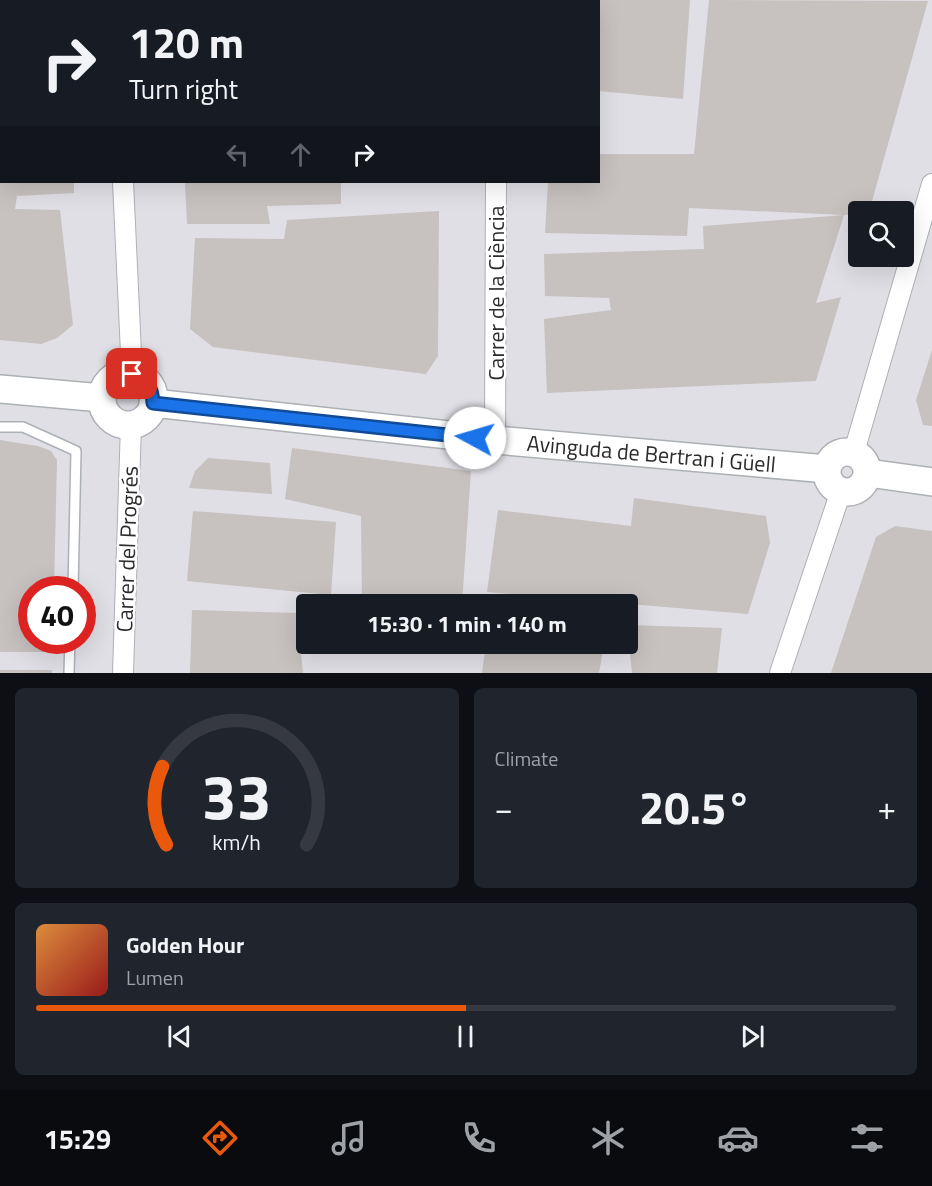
<!DOCTYPE html>
<html lang="en">
<head>
<meta charset="utf-8">
<style>
  body { margin:0; font-family:"Titillium Web",sans-serif; background:#20242c; color:#f1f3f6; height:100vh; display:flex; flex-direction:column; font-size:22px; white-space:nowrap }
  * { box-sizing:border-box; margin:0 }
  p { font-size:20px; color:#9ea1a6 }
  .icon { flex:none; width:33px; height:33px; fill:none; stroke:currentColor; stroke-width:2; stroke-linecap:round; stroke-linejoin:round }
  .map { position:relative; height:673px; overflow:hidden }
  .drawer { display:flex; flex-direction:column; gap:15px; padding:15px; background:#0d0f14; flex:1 }
  .drawer>* { flex:none }
  .guide { position:absolute; left:0px; top:0px; width:600px; height:183px; box-shadow:0 6px 24px #0002; background:#171b24; color:#f1f3f6; overflow:hidden }
  .fabs { position:absolute; left:848px; top:201px; display:grid; gap:12px }
  .fabs a { display:grid; place-items:center; width:66px; height:66px; border-radius:6px; background:#171b24; box-shadow:0 6px 24px #0002; font-size:30px }
  .speed { position:absolute; left:18px; top:576px; display:flex; gap:12px; font-size:30px; font-weight:700; text-align:center }
  .speed>* { display:grid; place-content:center; width:78px; height:78px; border-radius:50%; background:#171b24; box-shadow:0 6px 24px #0002; line-height:1 }
  .speed .limit { border:9px solid #d22; background:#fff; color:#111 }
  .pin { position:absolute; display:grid; place-items:center; width:51px; height:51px; color:#fff; margin:-26px; border-radius:12px; box-shadow:0 3px 9px #0006 }
  .me { position:absolute; width:66px; margin:-33px; rotate:276deg; stroke-linejoin:round; filter:drop-shadow(0 0 4px #0008) }
  .turn { display:flex; align-items:center; gap:21px; height:126px; padding:0 30px; font-size:27px }
  .turn .icon { width:78px; height:78px; stroke-width:2.5 }
  .turn b { display:block; font-size:42px; line-height:51px }
  .lanes { display:flex; align-items:center; height:57px; padding:0 30px; background:#0003; justify-content:center; gap:30px; direction:ltr }
  .lanes .off { opacity:.35 }
  .big { font-size:45px; font-weight:700; line-height:1.1 }
  .drawer .widget { flex:1; display:flex; flex-direction:column; justify-content:center; gap:9px; min-width:0; padding:0 21px; border-radius:9px; background:#20242c }
  .drawer .dial { align-items:center; gap:0 }
  .dial svg { height:156px; overflow:visible; fill:none; stroke:#363941; stroke-width:7; stroke-linecap:round; text-anchor:middle }
  .dial text { fill:#f1f3f6; stroke:none }
  .song { display:flex; align-items:center; gap:18px }
  .cover { width:72px; height:72px; border-radius:9px; background:linear-gradient(135deg,hsl(30 70% 55%),hsl(0 70% 35%)) }
  .played { height:6px; border-radius:3px; background:linear-gradient(90deg,#ea580c 50%,#363941 50%) }
  .keys { display:flex; justify-content:space-around; direction:ltr }
  .heat { display:flex; justify-content:space-between; align-items:center; font-size:33px; direction:ltr }
  .drawer .tiles { flex:1; display:grid; gap:15px; grid-template-columns:1fr 1fr }
  .widget:last-child { grid-column:span 2 }
  .trip { position:absolute; left:296px; top:594px; width:342px; height:60px; border-radius:6px; background:#171b24; box-shadow:0 6px 24px #0002; font-weight:700; line-height:60px; text-align:center }
  .tab-bar { display:flex; height:96px; justify-content:space-around; align-items:center; background:#090b0e; color:#9ea1a6 }
  .tab-bar .icon { width:42px; height:42px }
  .tab-bar .selected { color:#ea580c }
  .tab-bar b { font-size:27px; color:#f1f3f6 }
  .map>svg:first-child { display:block }
  .industrial { fill:#e0dfe5; fill-rule:evenodd }
  .building { fill:#c7c1bf }
  .lines { fill:none; stroke-linecap:round; stroke-linejoin:round }
  .lane-casing { stroke:#acb1b6; stroke-width:12 }
  .street-casing { stroke:#acb1b6; stroke-width:22 }
  .secondary-casing { stroke:#acb1b6; stroke-width:30 }
  .lane { stroke:#fff; stroke-width:9 }
  .street { stroke:#fff; stroke-width:20 }
  .secondary { stroke:#fff; stroke-width:27 }
  .route-casing { stroke:#114b97; stroke-width:15 }
  .route { stroke:#1a73e8; stroke-width:10 }
  .labels { text-anchor:middle; dominant-baseline:central; stroke-width:5; stroke-linejoin:round; paint-order:stroke }
  .street-label { font-size:22px; fill:#2c2c2c; stroke:#fff }
</style>
</head>
<body>
<div class="map">
<svg width="932" height="673" viewBox="0 0 932 673">
  <rect width="100%" height="100%" fill="#ece4e0"/>
  <path class="industrial" d="M0,0H932V673H0ZM2,2H598V182H2ZM858,212H903V256H858ZM32,590H82V640H32ZM306,604H627V644H306Z"/>
  <path class="building" d="M598,0H690L683,99L598,91Z
    M709,0L928,1L869,212L844,215L689,208L687,236L545,233L548,182H598V154H694Z
    M0,182H74V193L17,196L15,209L60,210L73,325L57,338L41,344L0,340Z
    M185,182H341V204L267,206L270,224H187Z
    M439,211L438,356L426,374L213,347L190,329L195,238L284,239L287,220Z
    M844,215L816,303L841,297L816,381L547,393L544,319L611,310L609,298L545,296L544,254L704,249L703,226Z
    M932,350V426L923,425L916,400Z
    M0,440L38,446L51,451L57,460L54,590H32V640H53V652H0Z
    M292,448L471,471L462,604H362L361,516L285,499Z
    M208,458L270,463L272,494L189,488L195,471Z
    M634,498L766,516L770,543L748,614L487,592L498,510L631,526Z
    M193,511L336,522L331,595L187,581Z
    M895,526L932,531V673H831L876,537Z
    M192,610L297,613L303,673H190Z
    M627,625L722,628L717,673H632Z
    M486,644H604L599,673H482Z
    M0,670H52V673H0Z"/>
  <g class="lines">
    <g class="lane-casing">
      <path id="lane" d="M0,427H23L76,451L73,590
        M69,673L70,640"/>
    </g>
    <g class="street-casing">
      <path id="street" d="M116,0V2
        M496,0V2
        M123,182L132,374
        M495,440L496,182
        M854,452L932,184
        M123,673L131,425
        M780,673L841,491"/>
    </g>
    <g class="secondary-casing">
      <g id="secondary">
        <circle cx="128" cy="399" r="26"/>
        <path d="M0,389L102,398"/>
        <path id="s1" d="M153,403L495,440L827,469"/>
        <circle cx="847" cy="472" r="20"/>
        <path d="M868,473L932,482"/>
      </g>
    </g>
    <use href="#lane" class="lane"/>
    <use href="#street" class="street"/>
    <use href="#secondary" class="secondary"/>
  </g>
  <g class="lines">
    <g class="route-casing">
      <path id="route" d="M132,374C147,378 152,387 153,403L475,438"/>
    </g>
    <use href="#route" class="route"/>
  </g>
  <g class="labels">
    <g class="street-label">
      <text transform="translate(496 293) rotate(-90)">Carrer de la Ciència</text>
      <text stroke="none"><textPath href="#s1" startOffset="501">Avinguda de Bertran i Güell</textPath></text>
      <text transform="translate(127 549) rotate(-88)">Carrer del Progrés</text>
    </g>
  </g>
</svg>
<div class="fabs">
<a><svg class="icon" aria-label="search" viewBox="0 0 24 24"><circle cx="10" cy="10" r="6"/><path d="M15 15l6 6"/></svg></a>
</div>
<div class="speed"><div class="limit">40</div></div>
<div class="pin" style="left:132px;top:374px;background:#d93025"><svg class="icon" aria-label="arrive" viewBox="0 0 24 24"><path d="M6 21V4h12l-3 4 3 4H6"/></svg></div>
<svg class="me" style="left:475px;top:438px" viewBox="-20 -20 40 40"><circle r="19" fill="#fff"/><path d="M0-13L10 11 0 6-10 11z" fill="#1a73e8"/></svg>
<div class="trip">15:30 · 1 min · 140 m</div>
<div class="guide">
<div class="turn"><svg class="icon" aria-label="right" viewBox="0 0 24 24"><path d="M7 20v-9h11M14 6l5 5-5 5"/></svg><div><b>120 m</b>Turn right</div></div>
<div class="lanes"><svg class="icon off" aria-label="left" viewBox="0 0 24 24"><path d="M17 20v-9H6M10 6l-5 5 5 5"/></svg><svg class="icon off" aria-label="ahead" viewBox="0 0 24 24"><path d="M12 20V5M6 11l6-6 6 6"/></svg><svg class="icon" aria-label="right" viewBox="0 0 24 24"><path d="M7 20v-9h11M14 6l5 5-5 5"/></svg></div>
</div>
</div>
<section class="drawer">
<div class="tiles">
<div class="widget dial"><svg viewBox="0 0 100 80">
<path d="M14 69A42 42 0 1 1 86 69"/>
<path d="M14 69A42 42 0 0 1 12 29" stroke="#ea580c"/>
<text x="50" y="56" font-size="32" font-weight="700">33</text>
<text x="50" y="72" font-size="11">km/h</text>
</svg></div>
<div class="widget"><p>Climate</p>
<div class="heat"><a>−</a><b class="big">20.5°</b><a>+</a></div>
</div>
<div class="widget">
<div class="song"><i class="cover"></i><div><b>Golden Hour</b><p>Lumen</p></div></div>
<div class="played"></div>
<div class="keys"><svg class="icon" aria-label="previous" viewBox="0 0 24 24"><path d="M18 5L8 12l10 7zM5 5v14"/></svg><svg class="icon" aria-label="pause" viewBox="0 0 24 24"><path d="M8 5v14M16 5v14"/></svg><svg class="icon" aria-label="next" viewBox="0 0 24 24"><path d="M6 5l10 7-10 7zM19 5v14"/></svg></div>
</div>
</div>
</section>
<nav class="tab-bar">
<b>15:29</b>
<svg class="icon selected" aria-label="directions" viewBox="0 0 24 24"><path d="M12 3l9 9-9 9-9-9zM9 14v-3h6M13 9l2 2-2 2"/></svg>
<svg class="icon" aria-label="music" viewBox="0 0 24 24"><path d="M9 18V5l10-2v13"/><circle cx="6" cy="18" r="3"/><circle cx="16" cy="16" r="3"/></svg>
<svg class="icon" aria-label="phone" viewBox="0 0 24 24"><path d="M5 4h4l2 5-3 2q2 4 5 5l2-3 5 2v4C11 20 4 13 5 4z"/></svg>
<svg class="icon" aria-label="climate" viewBox="0 0 24 24"><path d="M12 3v18M4 7l16 10M4 17L20 7"/></svg>
<svg class="icon" aria-label="car" viewBox="0 0 24 24"><path d="M5 17H2v-5l4-1 3-4h7l3 4 3 1v5h-3M9 17h6M6 11h13"/><circle cx="7" cy="17" r="2"/><circle cx="17" cy="17" r="2"/></svg>
<svg class="icon" aria-label="filters" viewBox="0 0 24 24"><path d="M4 7h16M4 17h16"/><circle cx="9" cy="7" r="2"/><circle cx="15" cy="17" r="2"/></svg>
</nav>
</body>
</html>
